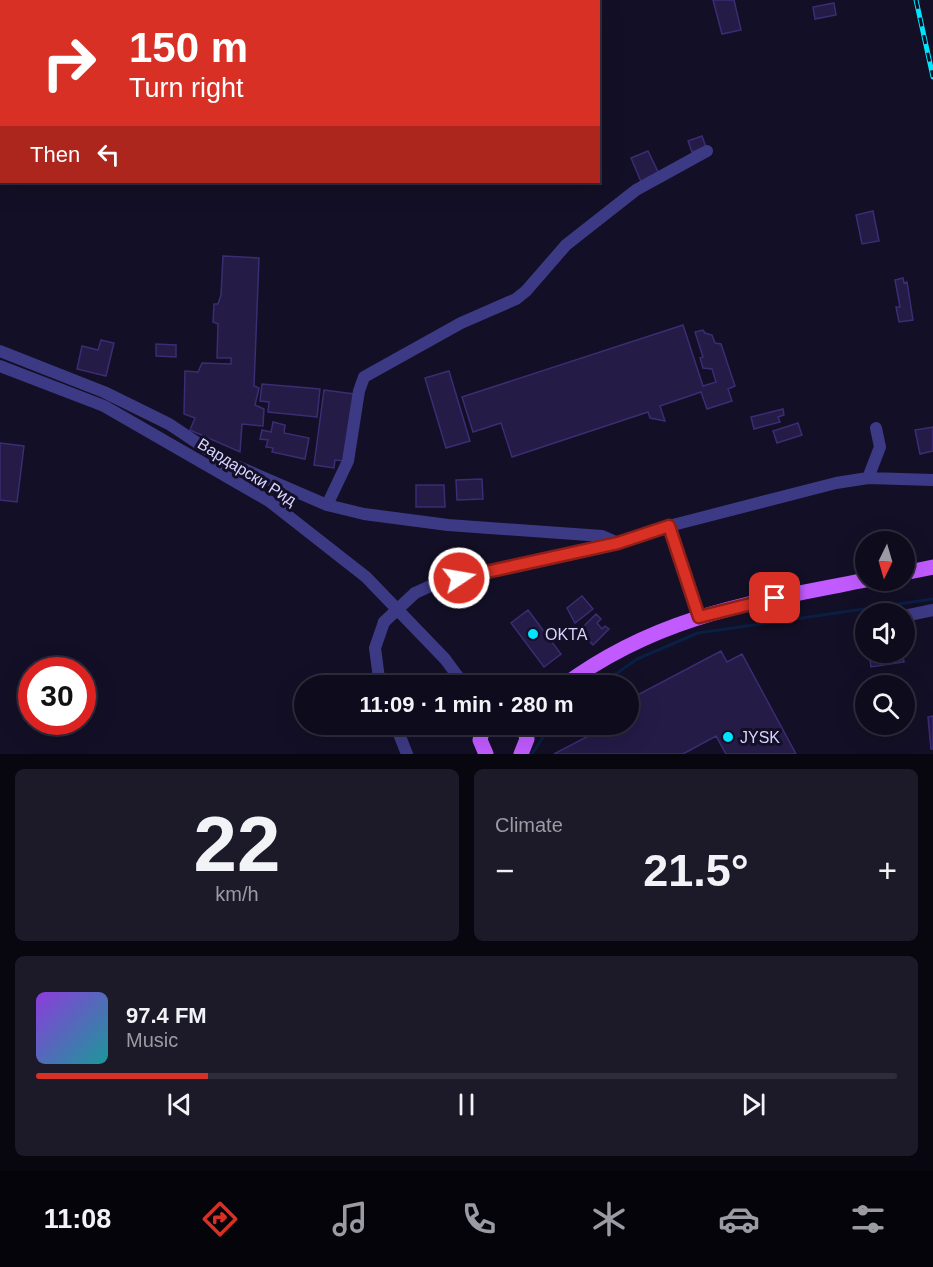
<!DOCTYPE html>
<html lang="en">
<head>
<meta charset="utf-8">
<style>
  body { margin:0; font-family:Arial,sans-serif; background:#1c1929; color:#f1f3f6; height:100vh; display:flex; flex-direction:column; font-size:22px; white-space:nowrap }
  * { box-sizing:border-box; margin:0 }
  p { font-size:20px; color:#9b9ba3 }
  .icon { flex:none; width:33px; height:33px; fill:none; stroke:currentColor; stroke-width:2; stroke-linecap:round; stroke-linejoin:round }
  .map { position:relative; height:754px; overflow:hidden }
  .panel { display:flex; flex-direction:column; gap:15px; padding:15px; background:#08060f; flex:1 }
  .panel>* { flex:none }
  .banner { position:absolute; left:0px; top:0px; width:600px; height:183px; box-shadow:0 6px 24px #0002,0 0 0 2px #2e2b3b; background:#d93025; color:#fff; overflow:hidden }
  .needle { width:39px; rotate:185deg }
  .tools { position:absolute; left:855px; top:531px; display:grid; gap:12px }
  .tools a { display:grid; place-items:center; width:60px; height:60px; border-radius:50%; background:#0e0b1c; box-shadow:0 6px 24px #0002,0 0 0 2px #2e2b3b; font-size:30px }
  .speed { position:absolute; left:18px; top:657px; display:flex; gap:12px; font-size:30px; font-weight:700; text-align:center }
  .speed>* { display:grid; place-content:center; width:78px; height:78px; border-radius:50%; background:#0e0b1c; box-shadow:0 6px 24px #0002,0 0 0 2px #2e2b3b; line-height:1 }
  .speed .limit { border:9px solid #d22; background:#fff; color:#111 }
  .pin { position:absolute; display:grid; place-items:center; width:51px; height:51px; color:#fff; margin:-26px; border-radius:12px; box-shadow:0 3px 9px #0006 }
  .me { position:absolute; width:66px; margin:-33px; rotate:78deg; stroke-linejoin:round; filter:drop-shadow(0 0 4px #0008) }
  .turn { display:flex; align-items:center; gap:21px; height:126px; padding:0 30px; font-size:27px }
  .turn .icon { width:78px; height:78px; stroke-width:2.5 }
  .turn b { display:block; font-size:42px; line-height:51px }
  .then { display:flex; align-items:center; height:57px; padding:0 30px; background:#0003; gap:12px; font-size:22px }
  .big { font-size:45px; font-weight:700; line-height:1.1 }
  .panel .widget { flex:1; display:flex; flex-direction:column; justify-content:center; gap:9px; min-width:0; padding:0 21px; border-radius:9px; background:#1c1929 }
  .panel .dial { align-items:center; gap:0 }
  .dial b { font-size:78px; line-height:1 }
  .song { display:flex; align-items:center; gap:18px }
  .cover { width:72px; height:72px; border-radius:9px; background:linear-gradient(135deg,hsl(270 70% 55%),hsl(180 70% 35%)) }
  .played { height:6px; border-radius:3px; background:linear-gradient(90deg,#d93025 20%,#2e2b3b 20%) }
  .keys { display:flex; justify-content:space-around; direction:ltr }
  .heat { display:flex; justify-content:space-between; align-items:center; font-size:33px; direction:ltr }
  .panel .tiles { flex:1; display:grid; gap:15px; grid-template-columns:1fr 1fr }
  .widget:last-child { grid-column:span 2 }
  .trip { position:absolute; left:294px; top:675px; width:345px; height:60px; border-radius:30px; background:#0e0b1c; box-shadow:0 6px 24px #0002,0 0 0 2px #2e2b3b; font-weight:700; line-height:60px; text-align:center }
  .dock { display:flex; height:96px; justify-content:space-around; align-items:center; background:#06040b; color:#9b9ba3 }
  .dock .icon { width:42px; height:42px }
  .dock .active { color:#d93025 }
  .dock b { font-size:27px; color:#f1f3f6 }
  .map>svg:first-child { display:block }
  .lines { fill:none; stroke-linecap:round; stroke-linejoin:round }
  .stream { stroke:#0a1f44; stroke-width:3 }
  .building { fill:#241b47; stroke:#3b2d73; stroke-width:1.5 }
  .minor { stroke:#3d3a85; stroke-width:12 }
  .major { stroke:#c25bff; stroke-width:15 }
  .rail-casing { stroke:#00e5ff; stroke-width:5 }
  .rail { stroke:#130f26; stroke-width:3; stroke-dasharray:9; stroke-linecap:butt }
  .minor-bridge { stroke:#3d3a85; stroke-width:12 }
  .route-casing { stroke:#8d1f18; stroke-width:15 }
  .route { stroke:#d93025; stroke-width:10 }
  .poi-dot { fill:#00e5ff; stroke:#130f26; stroke-width:2 }
  .labels { text-anchor:middle; dominant-baseline:central; stroke-width:6; stroke-linejoin:round; paint-order:stroke }
  .street-label { font-size:16px; fill:#d9d4ff; stroke:#130f26 }
  .poi-label { font-size:16px; fill:#d9d4ff; stroke:#130f26; text-anchor:start }
</style>
</head>
<body>
<div class="map">
<svg width="933" height="754" viewBox="0 0 933 754">
  <rect width="100%" height="100%" fill="#130f26"/>
  <g class="lines">
    <path class="stream" d="M599,686L637,659L698,633L933,599
      M532,754L552,724"/>
  </g>
  <path class="building" d="M713,0H734L741,30L722,34Z
    M834,3L836,15L815,19L813,7Z
    M702,136L706,147L692,152L688,141Z
    M648,151L660,176L642,184L631,158Z
    M873,211L879,241L862,244L856,215Z
    M223,256L259,258L254,386L259,388L255,405L264,409L263,426L242,424L240,452L190,430L195,418L184,414L185,371L198,372L202,363L231,364V358H217L218,324L213,322L214,304H218L221,295Z
    M903,278L904,283L907,282L913,320L899,322L896,307H900L895,280Z
    M683,325L703,386L716,382L712,369L703,368L700,358L703,357L695,332L703,330L705,333L712,335L715,343L721,344L735,386L728,389L732,401L707,409L701,392L660,406L665,421L650,418L648,412L512,457L501,423L473,432L462,397Z
    M101,340L114,343L106,376L77,369L82,346L98,350Z
    M156,344L176,345V357L156,356Z
    M449,371L470,441L446,448L425,378Z
    M262,384L320,389L317,417L268,412L269,402L260,401Z
    M324,390L354,394L345,461L335,460L334,468L314,465Z
    M783,409L784,415L778,417L780,422L754,429L751,417Z
    M273,422L285,425L284,433L309,438L305,459L272,452L273,448L266,447L268,440L260,439L262,430L271,432Z
    M798,423L802,435L777,443L773,431Z
    M933,427V451L920,454L915,430Z
    M0,443L24,446L17,502L0,500Z
    M482,479L483,499L457,500L456,480Z
    M416,485H444L445,507H416Z
    M582,596L593,609L575,623L567,608Z
    M528,610L561,654L544,667L511,623Z
    M596,614L601,619L597,623L602,629L605,626L609,629L593,645L579,631Z
    M721,651L727,662L742,654L796,754H726L716,736L683,754H554L598,731L594,724H628V700Z
    M869,652H902L904,662L871,667Z
    M933,716V749H931L928,717Z"/>
  <g class="lines">
    <path class="minor" d="M0,351L104,392L169,424L223,460L327,505L364,514L448,525L602,536L618,543
      M0,366L104,406L269,501L366,577L445,659L465,686
      M868,478L880,447L876,428
      M327,505L348,461L359,391L364,377L461,323L516,299L526,291L566,245L636,190L707,151
      M669,526L699,617
      M415,593L437,583L618,543L669,526L836,483L868,478L933,480
      M904,616L933,610
      M380,686L375,648L384,622
      M395,724L407,754"/>
    <path class="major" d="M904,573L933,567
      M563,686C657,616 753,602 866,580
      M484,724L480,740L486,754
      M521,754L527,739L523,724"/>
    <g class="rail-casing">
      <path id="rail" d="M916,0L933,77"/>
    </g>
    <use href="#rail" class="rail"/>
    <path class="minor-bridge" d="M384,622L415,593"/>
  </g>
  <g class="lines">
    <g class="route-casing">
      <path id="route" d="M459,578L618,543L669,526L699,617L775,598"/>
    </g>
    <use href="#route" class="route"/>
  </g>
  <g class="poi-dot">
    <circle cx="533" cy="634" r="6"/>
    <circle cx="728" cy="737" r="6"/>
  </g>
  <g class="labels">
    <g class="street-label">
      <text transform="translate(247 472) rotate(32)">Вардарски Рид</text>
    </g>
    <g class="poi-label">
      <text x="545" y="634">OKTA</text>
      <text x="740" y="737">JYSK</text>
    </g>
  </g>
</svg>
<div class="tools">
<a><svg class="needle" viewBox="-14 -14 28 28"><path d="M0-13l5 13h-10z" fill="#e53935"/><path d="M0 13l5-13h-10z" fill="#9b9ba3"/></svg></a>
<a><svg class="icon" aria-label="sound" viewBox="0 0 24 24"><path d="M4 9h4l5-4v14l-5-4H4zM17 9q2 3 0 6"/></svg></a>
<a><svg class="icon" aria-label="search" viewBox="0 0 24 24"><circle cx="10" cy="10" r="6"/><path d="M15 15l6 6"/></svg></a>
</div>
<div class="speed"><div class="limit">30</div></div>
<div class="pin" style="left:775px;top:598px;background:#d93025"><svg class="icon" aria-label="arrive" viewBox="0 0 24 24"><path d="M6 21V4h12l-3 4 3 4H6"/></svg></div>
<svg class="me" style="left:459px;top:578px" viewBox="-20 -20 40 40"><circle r="17" fill="#d93025" stroke="#fff" stroke-width="3"/><path d="M0-11L8 9 0 5-8 9z" fill="#fff"/></svg>
<div class="trip">11:09 · 1 min · 280 m</div>
<div class="banner">
<div class="turn"><svg class="icon" aria-label="right" viewBox="0 0 24 24"><path d="M7 20v-9h11M14 6l5 5-5 5"/></svg><div><b>150 m</b>Turn right</div></div>
<div class="then">Then<svg class="icon" aria-label="left" viewBox="0 0 24 24"><path d="M17 20v-9H6M10 6l-5 5 5 5"/></svg></div>
</div>
</div>
<section class="panel">
<div class="tiles">
<div class="widget dial"><b>22</b><p>km/h</p></div>
<div class="widget"><p>Climate</p>
<div class="heat"><a>−</a><b class="big">21.5°</b><a>+</a></div>
</div>
<div class="widget">
<div class="song"><i class="cover"></i><div><b>97.4 FM</b><p>Music</p></div></div>
<div class="played"></div>
<div class="keys"><svg class="icon" aria-label="previous" viewBox="0 0 24 24"><path d="M18 5L8 12l10 7zM5 5v14"/></svg><svg class="icon" aria-label="pause" viewBox="0 0 24 24"><path d="M8 5v14M16 5v14"/></svg><svg class="icon" aria-label="next" viewBox="0 0 24 24"><path d="M6 5l10 7-10 7zM19 5v14"/></svg></div>
</div>
</div>
</section>
<nav class="dock">
<b>11:08</b>
<svg class="icon active" aria-label="directions" viewBox="0 0 24 24"><path d="M12 3l9 9-9 9-9-9zM9 14v-3h6M13 9l2 2-2 2"/></svg>
<svg class="icon" aria-label="music" viewBox="0 0 24 24"><path d="M9 18V5l10-2v13"/><circle cx="6" cy="18" r="3"/><circle cx="16" cy="16" r="3"/></svg>
<svg class="icon" aria-label="phone" viewBox="0 0 24 24"><path d="M5 4h4l2 5-3 2q2 4 5 5l2-3 5 2v4C11 20 4 13 5 4z"/></svg>
<svg class="icon" aria-label="climate" viewBox="0 0 24 24"><path d="M12 3v18M4 7l16 10M4 17L20 7"/></svg>
<svg class="icon" aria-label="car" viewBox="0 0 24 24"><path d="M5 17H2v-5l4-1 3-4h7l3 4 3 1v5h-3M9 17h6M6 11h13"/><circle cx="7" cy="17" r="2"/><circle cx="17" cy="17" r="2"/></svg>
<svg class="icon" aria-label="filters" viewBox="0 0 24 24"><path d="M4 7h16M4 17h16"/><circle cx="9" cy="7" r="2"/><circle cx="15" cy="17" r="2"/></svg>
</nav>
</body>
</html>
